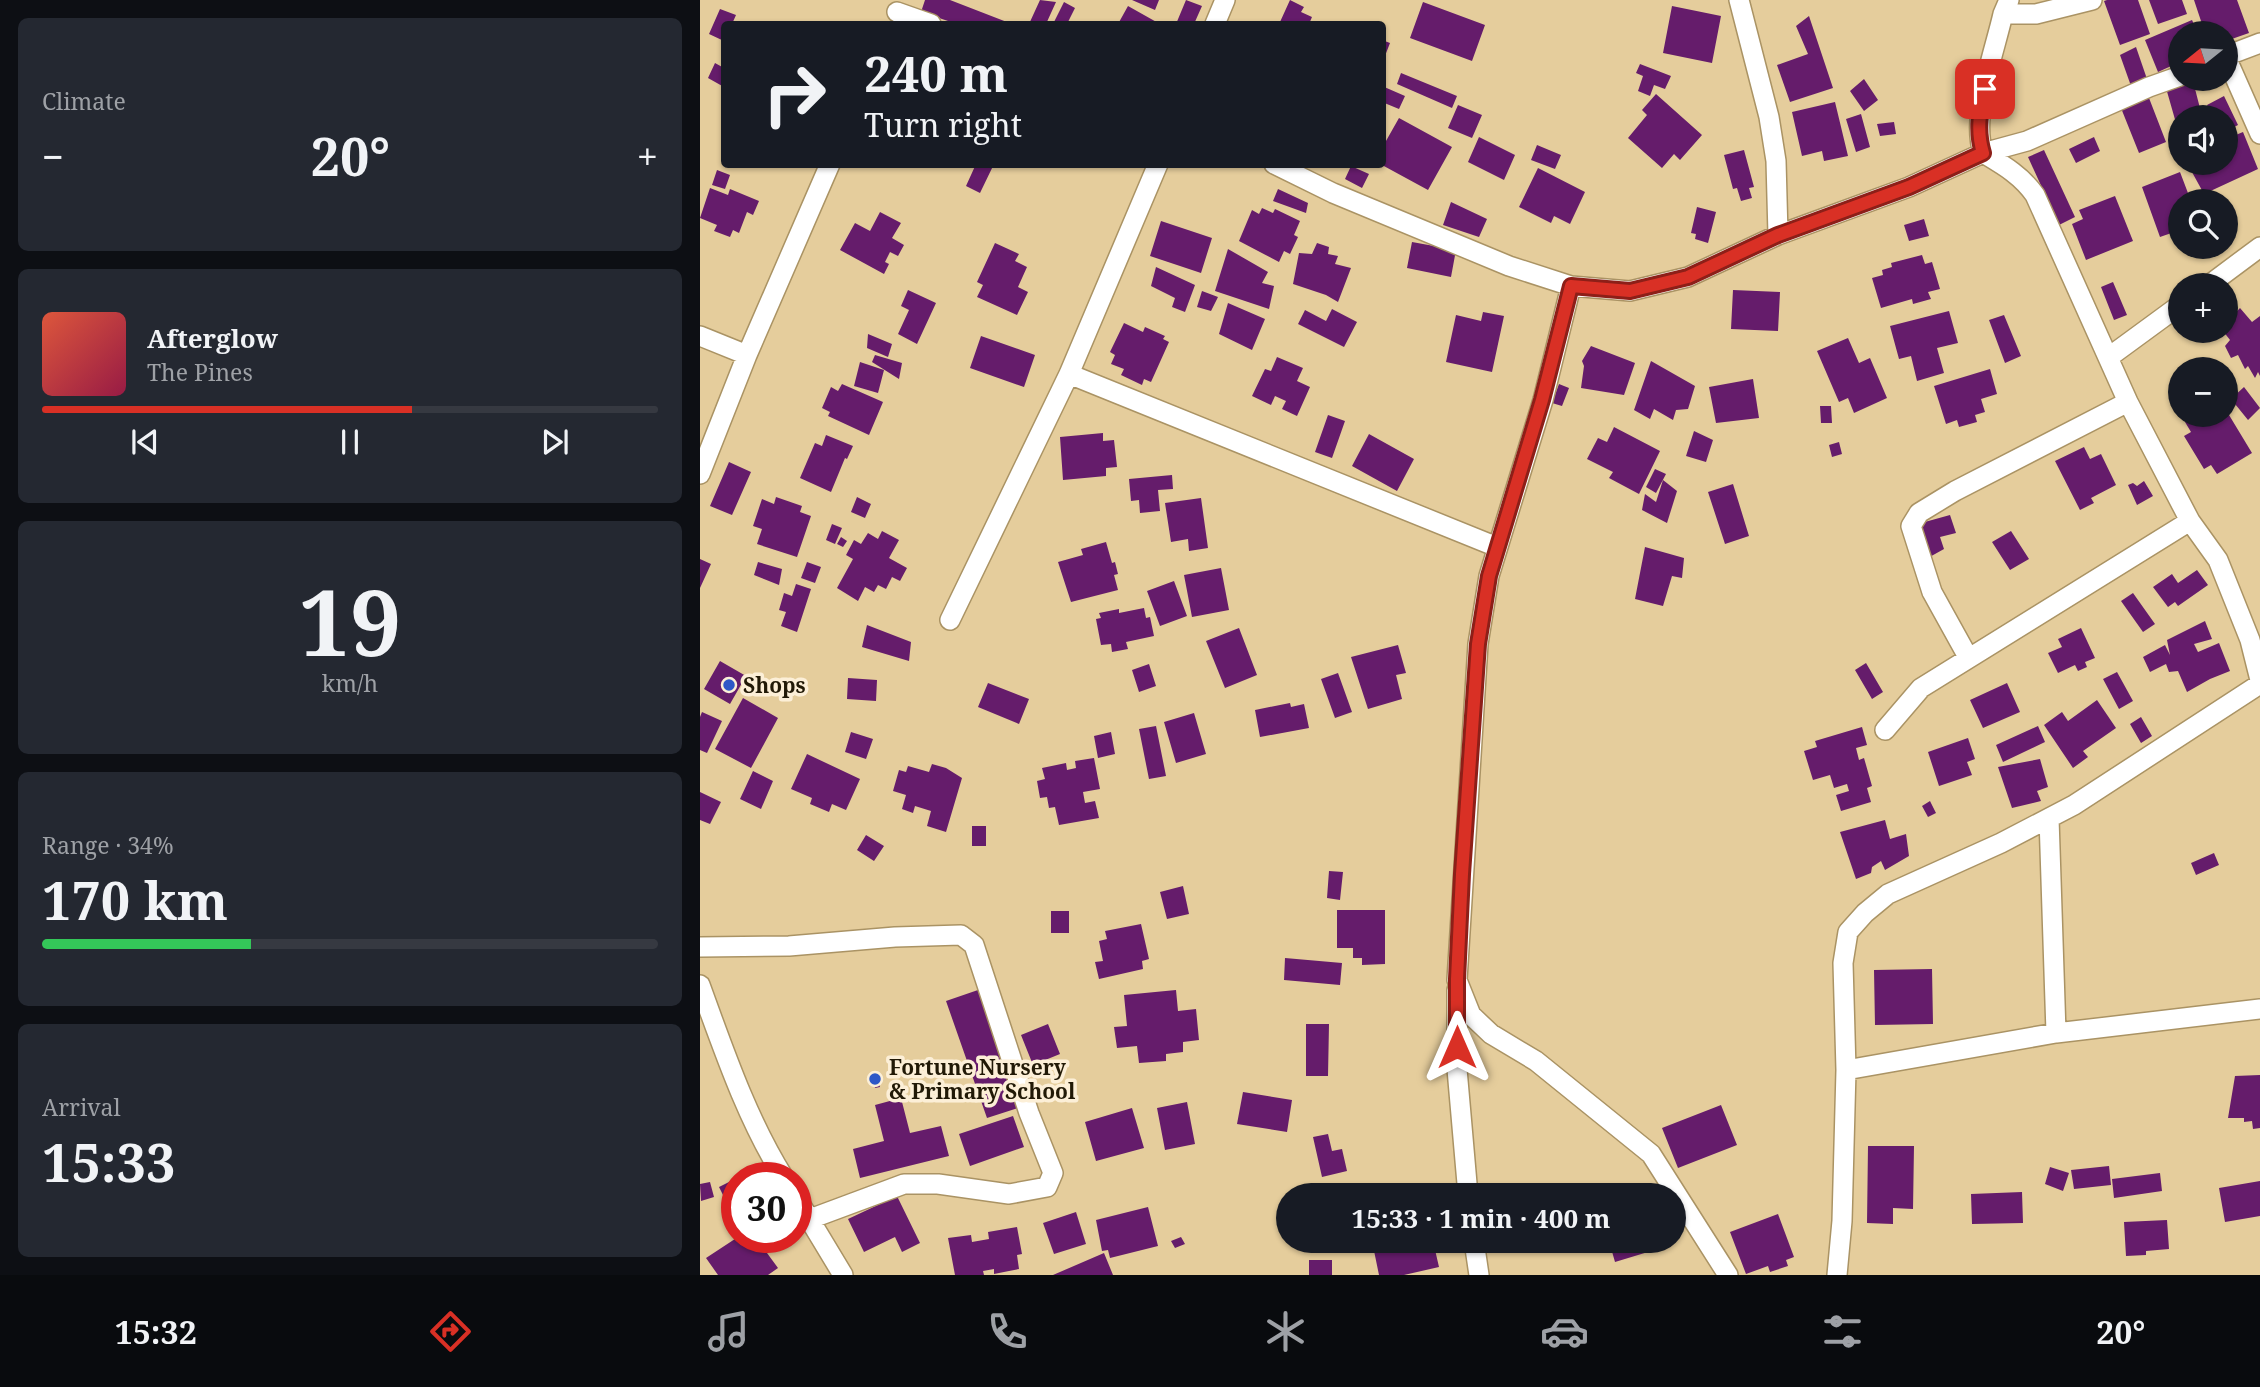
<!DOCTYPE html>
<html lang="en">
<head>
<meta charset="utf-8">
<style>
  body { margin:0; font-family:"Noto Serif",serif; background:#242831; color:#f1f3f6; height:100vh; display:flex; flex-direction:column; font-size:26px; white-space:nowrap }
  * { box-sizing:border-box; margin:0 }
  p { font-size:23px; color:#9ea1a6 }
  .icon { flex:none; width:38px; height:38px; fill:none; stroke:currentColor; stroke-width:2; stroke-linecap:round; stroke-linejoin:round }
  .map { position:relative; flex:1; overflow:hidden }
  .side { display:flex; flex-direction:column; gap:18px; padding:18px; background:#0d0f14; width:700px }
  .side>* { flex:none }
  .guide { position:absolute; left:21px; top:21px; width:665px; height:147px; border-radius:7px; box-shadow:0 2px 5px #0004; background:#171b24; color:#f1f3f6; overflow:hidden }
  .needle { width:46px; rotate:252deg }
  .tools { position:absolute; left:1468px; top:21px; display:grid; gap:14px }
  .tools a { display:grid; place-items:center; width:70px; height:70px; border-radius:50%; background:#171b24; box-shadow:0 2px 5px #0004; font-size:35px }
  .speed { position:absolute; left:21px; top:1162px; display:flex; gap:14px; font-size:35px; font-weight:700; text-align:center }
  .speed>* { display:grid; place-content:center; width:91px; height:91px; border-radius:50%; background:#171b24; box-shadow:0 2px 5px #0004; line-height:1 }
  .speed .limit { border:10px solid #d22; background:#fff; color:#111 }
  .pin { position:absolute; display:grid; place-items:center; width:60px; height:60px; color:#fff; margin:-30px; border-radius:14px; box-shadow:0 4px 10px #0006 }
  .me { position:absolute; width:77px; margin:-38px; rotate:0deg; stroke-linejoin:round; filter:drop-shadow(0 0 5px #0008) }
  .turn { display:flex; align-items:center; gap:24px; height:147px; padding:0 28px; font-size:32px }
  .turn .icon { width:91px; height:91px; stroke-width:2.5 }
  .turn b { display:block; font-size:49px; line-height:60px }
  .big { font-size:52px; font-weight:700; line-height:1.1 }
  .side .tile { flex:1; display:flex; flex-direction:column; justify-content:center; gap:10px; min-width:0; padding:0 24px; border-radius:10px; background:#242831 }
  .side .dial { align-items:center; gap:0 }
  .dial b { font-size:91px; line-height:1 }
  .song { display:flex; align-items:center; gap:21px }
  .cover { width:84px; height:84px; border-radius:10px; background:linear-gradient(135deg,hsl(10 70% 55%),hsl(340 70% 35%)) }
  .played { height:7px; border-radius:4px; background:linear-gradient(90deg,#d93025 60%,#363941 60%) }
  .keys { display:flex; justify-content:space-around; direction:ltr }
  .heat { display:flex; justify-content:space-between; align-items:center; font-size:38px; direction:ltr }
  .charge { height:10px; border-radius:5px; background:linear-gradient(90deg,#34c759 34%,#363941 0) }
  .trip { position:absolute; left:576px; top:1183px; width:410px; height:70px; border-radius:35px; background:#171b24; box-shadow:0 2px 5px #0004; font-weight:700; line-height:70px; text-align:center }
  .tab-bar { display:flex; height:112px; justify-content:space-around; align-items:center; background:#090b0e; color:#9ea1a6 }
  .tab-bar .icon { width:49px; height:49px }
  .tab-bar .selected { color:#d93025 }
  .tab-bar b { font-size:32px; color:#f1f3f6 }
  main { display:flex; flex:1; min-height:0 }
  .map>svg:first-child { display:block }
  .building { fill:#651c6b }
  .lines { fill:none; stroke-linecap:round; stroke-linejoin:round }
  .street-casing { stroke:#aa9364; stroke-width:22 }
  .street { stroke:#fff; stroke-width:19 }
  .route-casing { stroke:#8d1f18; stroke-width:18 }
  .route { stroke:#d93025; stroke-width:12 }
  .poi-dot { fill:#2d58c7; stroke:#fcefd7; stroke-width:2.5 }
  .labels { text-anchor:middle; dominant-baseline:central; stroke-width:7; stroke-linejoin:round; paint-order:stroke }
  .poi-label { font-size:21px; font-weight:bold; fill:#211906; stroke:#fcefd7; text-anchor:start }
</style>
</head>
<body>
<main>
<section class="side">
<div class="tile"><p>Climate</p>
<div class="heat"><a>−</a><b class="big">20°</b><a>+</a></div>
</div>
<div class="tile">
<div class="song"><i class="cover"></i><div><b>Afterglow</b><p>The Pines</p></div></div>
<div class="played"></div>
<div class="keys"><svg class="icon" aria-label="previous" viewBox="0 0 24 24"><path d="M18 5L8 12l10 7zM5 5v14"/></svg><svg class="icon" aria-label="pause" viewBox="0 0 24 24"><path d="M8 5v14M16 5v14"/></svg><svg class="icon" aria-label="next" viewBox="0 0 24 24"><path d="M6 5l10 7-10 7zM19 5v14"/></svg></div>
</div>
<div class="tile dial"><b>19</b><p>km/h</p></div>
<div class="tile"><p>Range · 34%</p><b class="big">170 km</b><div class="charge"></div></div>
<div class="tile"><p>Arrival</p><b class="big">15:33</b></div>
</section>
<div class="map">
<svg width="1560" height="1275" viewBox="0 0 1560 1275">
  <rect width="100%" height="100%" fill="#e5cd9c"/>
  <path class="building" d="M225,0H250L312,24H257L221,12Z
    M340,0L356,2L346,24H329Z
    M432,0H459L455,10Z
    M486,0L502,6L494,24H476Z
    M590,0L604,7L601,12L612,17L609,24H586L580,22Z
    M1407,0H1438L1450,34L1420,45L1404,1Z
    M1449,0H1482L1487,14L1458,24Z
    M1494,0H1537L1549,33L1526,41V33H1505Z
    M364,2L375,8L367,24H353Z
    M723,2L785,25L772,61L710,38Z
    M428,6L460,24H418Z
    M972,6L1021,16L1012,63L963,53Z
    M20,9L36,15L32,24H24V41L9,34Z
    M1109,16L1133,88L1090,102L1077,65L1108,54L1096,26Z
    M1492,20L1498,33H1480V62L1458,72L1445,40Z
    M682,40L690,43L683,61H682Z
    M1436,47L1447,79L1431,86L1420,55Z
    M15,63L24,68V87L8,78Z
    M940,64L971,76L965,89L954,85L950,96L938,91L943,76L936,73Z
    M701,73L757,96L752,108L697,84Z
    M1164,79L1178,100L1164,111L1150,91Z
    M1493,81L1502,116L1480,117V122L1476,123L1466,88Z
    M682,86L705,96L699,109L682,102Z
    M956,94L1002,135L980,160L974,154L962,168L928,138L947,115L942,110Z
    M1524,96L1538,125L1526,131V117H1513L1507,105Z
    M1449,98L1466,142L1439,153L1421,108Z
    M1135,102L1148,156L1124,161L1122,151L1102,156L1092,112Z
    M758,105L782,115L772,138L748,128Z
    M1161,114L1170,147L1156,152L1146,119Z
    M699,118L752,147L728,190L682,165V148Z
    M1194,122L1196,134L1180,136L1177,124Z
    M1543,132L1558,169L1504,194L1487,163H1526V139Z
    M779,137L815,155L804,180L768,162Z
    M1394,137L1400,151L1376,163L1369,149Z
    M837,145L861,155L855,169L831,160Z
    M1044,150L1054,187L1049,188L1052,198L1041,201L1037,188L1033,189L1024,155Z
    M1344,150L1375,217L1359,225L1328,157Z
    M276,164H294L280,193L266,186Z
    M651,166L669,174L662,188L645,179Z
    M838,168L885,192L870,224L854,216L851,223L819,207Z
    M17,170L30,175L25,189L12,185Z
    M1480,172L1491,201H1480V230L1460,237L1442,187Z
    M10,188L28,195L30,189L59,201L53,215L47,212L39,233L33,230L30,237L14,231L17,225L0,218Z
    M578,189L608,203L606,213L573,201Z
    M1415,196L1433,241L1386,260L1372,224L1383,219L1379,210Z
    M751,202L787,219L779,237L743,225Z
    M997,207L1016,212L1008,243L995,239L996,234L991,233Z
    M562,208L573,213L575,209L600,221L594,235L598,237L590,254L584,251L579,262L539,241L552,210L559,214Z
    M180,212L201,223L192,238L204,245L198,256L190,252L185,262L189,264L184,274L140,250L155,223L170,231Z
    M1224,219L1229,236L1209,241L1204,225Z
    M461,221L512,238L501,273L450,256Z
    M712,242L756,250L751,277L707,268Z
    M295,243L319,254L315,261L327,267L318,287L328,292L317,315L277,297L283,285L277,282Z
    M617,243L629,247L628,254L638,256L635,264L651,268L638,302L626,295L593,284L599,253L612,254Z
    M528,249L568,272L562,283L574,286L569,309L515,291Z
    M1222,255L1225,264L1232,262L1240,289L1228,292L1231,299L1213,304L1212,299L1181,308L1172,278L1183,275L1182,270L1192,267L1191,263Z
    M456,267L495,285L485,312L472,307L475,298L451,286Z
    M1413,282L1427,315L1414,320L1401,287Z
    M208,290L236,303L217,344L198,334L209,310L201,306Z
    M1033,290L1080,292L1078,331L1031,329Z
    M502,291L518,297L511,311L497,307Z
    M528,303L565,319L552,350L519,334Z
    M1540,308L1552,322L1560,316V376L1558,372L1555,378L1548,366L1545,369L1538,355L1531,358L1525,346L1530,340L1523,331H1526V323Z
    M632,309L657,322L644,347L598,324L605,310L626,321Z
    M1249,311L1258,343L1237,348L1244,373L1217,381L1211,356L1199,359L1190,326Z
    M783,312L804,316L792,372L746,362L756,315L781,321Z
    M1304,315L1321,356L1305,363L1289,320Z
    M424,323L443,332L445,327L465,336L463,339L469,342L451,382L444,379L442,385L421,375L424,369L411,364L415,355L410,352Z
    M168,334L192,344L188,357L167,348Z
    M281,336L335,355L324,387L270,368Z
    M1148,338L1159,363L1170,358L1187,398L1154,413L1148,398L1139,402L1117,351Z
    M891,346L935,363L924,395L881,388L884,366L882,361Z
    M175,355L202,363L199,379L172,362Z
    M577,357L603,368L597,381L610,387L597,416L582,409L586,401L575,396L571,405L552,396L565,369L571,371Z
    M951,361L995,386L988,409L976,410L973,420L954,409L950,419L934,410Z
    M160,362L184,370L178,393L154,386Z
    M1290,369L1297,394L1281,399L1285,412L1275,415L1277,422L1259,427L1257,420L1246,424L1234,386Z
    M1053,379L1059,418L1016,423L1009,387Z
    M142,384L183,402L169,435L128,416L130,412L122,408L131,387L138,391Z
    M859,384L869,388L862,406L852,403Z
    M1544,387L1560,408L1548,420L1531,399Z
    M1120,406H1131L1132,423H1121Z
    M1526,410L1552,453L1517,474L1511,465L1504,469L1484,436L1491,432L1485,422L1498,415H1526Z
    M628,415L645,421L632,458L615,452Z
    M914,427L960,451L939,494L909,478L913,472L887,459L898,438L907,442Z
    M994,431L1013,440L1006,462L986,456Z
    M403,433V441L414,440L417,467L406,468V476L363,480L360,437Z
    M669,434L714,459L697,491L652,466Z
    M126,435L153,446L147,459L145,458L131,492L100,478L115,443L122,446Z
    M1139,442L1142,454L1132,457L1129,445Z
    M1384,447L1390,459L1401,454L1416,485L1391,498L1394,503L1380,510L1355,461Z
    M29,462L51,472L32,515L10,506Z
    M955,469L966,474L956,493L946,487Z
    M472,475L473,489L458,490L460,511L440,513L439,500L431,501L429,479Z
    M963,480L977,491L967,523L942,510L945,494L956,502Z
    M1444,481L1453,496L1437,505L1428,485L1433,483L1437,486Z
    M1033,484L1049,536L1025,544L1008,492Z
    M76,497L102,506L100,512L111,516L97,557L57,544L62,529L53,526L62,499L74,504Z
    M157,497L171,504L165,518L151,512Z
    M501,498L508,548L489,551L488,539L471,542L465,503Z
    M1250,515L1256,533L1240,537L1244,549L1226,559L1214,525Z
    M132,524L142,528L135,544L126,540Z
    M182,531L199,540L189,558L207,568L200,581L192,577L186,589L178,585L174,592L165,587L158,601L137,588L153,559L146,555L154,540L161,544L168,533L178,539Z
    M1311,531L1329,559L1310,570L1292,542Z
    M141,537L147,541L143,547L137,544Z
    M406,542L412,563L415,562L418,574L414,575L418,590L371,602L358,562L383,555L381,549Z
    M945,547L984,558L982,578L972,576L963,606L935,599Z
    M0,559L11,564L0,588Z
    M58,562L82,569L79,585L54,575Z
    M107,562L121,567L115,583L101,578Z
    M521,568L529,610L492,617L484,575Z
    M1497,570L1508,585L1478,606L1475,602L1468,607L1453,587L1472,574L1478,583Z
    M474,581L487,616L460,626L447,591Z
    M96,584L111,589L97,632L81,626L86,612L79,610L84,593L92,596Z
    M1433,593L1455,624L1443,632L1421,601Z
    M444,608L446,618L450,617L454,636L426,642L428,649L412,652L411,644L401,645L396,619L401,618L399,613L419,609V613Z
    M1505,621L1512,639L1494,644L1498,652L1519,643L1530,671L1510,679L1487,692L1478,671L1469,672L1466,664L1450,672L1443,657L1465,645L1470,655L1467,640Z
    M167,625L211,642L209,661L162,647Z
    M539,628L557,675L525,688L506,641Z
    M1381,628L1395,658L1385,662L1387,667L1378,671L1375,665L1358,673L1348,653L1362,647L1358,639Z
    M698,645L706,673L696,675L702,699L668,709L651,657Z
    M20,661L46,676L30,704L4,689Z
    M1166,663L1183,692L1172,699L1155,670Z
    M449,664L456,686L439,692L432,670Z
    M1417,672L1433,701L1419,709L1403,679Z
    M638,673L652,712L635,718L621,679Z
    M148,678L177,680L176,701L147,699Z
    M288,683L329,699L319,724L278,707Z
    M1307,683L1320,712L1283,728L1270,700Z
    M43,698L78,718L51,768L15,749Z
    M1397,700L1416,728L1383,751L1388,757L1373,768L1344,725L1362,712L1368,721Z
    M590,703L591,707L604,704L609,728L560,737L555,710Z
    M2,712L22,721L7,753L0,750V717Z
    M494,713L506,754L476,763L464,722Z
    M1441,717L1452,736L1441,743L1430,724Z
    M456,726L466,776L449,779L439,729Z
    M1338,726L1345,742L1303,762L1296,745Z
    M1162,727L1167,745L1156,748L1159,760L1164,758L1172,786L1167,788L1171,802L1141,811L1136,795L1149,791L1147,784L1134,788L1130,775L1113,780L1104,751L1117,747L1115,741Z
    M151,732L173,739L166,759L145,752Z
    M411,732L415,754L398,758L394,736Z
    M1268,738L1275,759L1267,762L1272,775L1239,786L1228,752Z
    M107,754L160,779L146,810L132,804L129,812L110,804L112,798L91,789Z
    M394,758L400,789L383,792L385,803L395,801L399,818L359,825L355,807L349,808L347,797L340,798L337,781L345,779L342,768L366,763L367,770L376,768L375,761Z
    M1340,759L1348,787L1337,791L1341,801L1312,808L1298,767Z
    M232,764L246,768L262,778L246,832L227,826L231,811L215,806L213,813L202,809L206,795L193,791L199,770L206,772L208,766L229,772Z
    M53,771L73,781L61,809L40,799Z
    M0,792L21,802L10,824L0,820Z
    M1230,801L1236,813L1228,817L1222,806Z
    M1185,820L1190,839L1206,834L1209,856L1185,870L1181,861L1172,867L1171,873L1156,879L1140,832Z
    M272,826H286V846H272Z
    M166,835L184,846L174,861L157,850Z
    M1514,853L1519,865L1496,875L1491,863Z
    M629,871L643,872L640,900L627,898Z
    M483,886L489,914L467,919L460,892Z
    M637,910H685V964L662,965V958H653V948H637Z
    M351,911H369V933H351Z
    M441,924L449,959L442,961L443,969L399,979L395,962L403,961L399,941L407,939L405,931Z
    M585,958L642,963L640,985L584,980Z
    M1232,969L1233,1024L1175,1025L1174,970Z
    M278,990L318,1108L287,1118L246,1001Z
    M476,990L478,1011L496,1009L499,1040L483,1042V1052L466,1054V1061L439,1063L437,1046L417,1048L414,1027L427,1026L424,995Z
    M348,1024L360,1054L333,1065L321,1035Z
    M606,1024H629L628,1076H606Z
    M176,1075L180,1087L175,1088L172,1076Z
    M1560,1075V1128L1553,1129L1552,1121L1544,1122V1118H1528L1535,1076Z
    M543,1092L592,1100L587,1132L537,1124Z
    M201,1098L210,1133L241,1126L249,1156L160,1178L153,1149L184,1141L175,1105Z
    M487,1102L495,1144L465,1150L457,1108Z
    M1021,1105L1037,1145L978,1168L962,1128Z
    M432,1108L444,1148L396,1161L385,1122Z
    M313,1116L324,1147L270,1166L259,1134Z
    M628,1134L632,1151L642,1149L647,1171L622,1177L613,1137Z
    M1168,1146H1214L1213,1209L1193,1208V1224L1167,1223Z
    M1409,1166L1411,1185L1374,1189L1371,1170Z
    M1350,1167L1369,1173L1363,1191L1345,1184Z
    M1460,1173L1462,1191L1414,1198L1412,1179Z
    M37,1178V1203L29,1207L19,1187Z
    M1560,1181V1216L1525,1222L1519,1188Z
    M10,1182L14,1197L1,1201L0,1184Z
    M1322,1192L1323,1223L1272,1224L1271,1194Z
    M197,1196L220,1243L202,1252L195,1237L164,1252L148,1219Z
    M448,1207L458,1246L410,1258L408,1250L402,1251L396,1220Z
    M376,1212L386,1244L354,1254L343,1223Z
    M1078,1214L1094,1257L1086,1260L1088,1266L1070,1272L1068,1266L1046,1274L1030,1232Z
    M1467,1220L1469,1249L1446,1251V1255L1426,1256L1424,1222Z
    M317,1227L322,1254L317,1255L319,1269L294,1274V1269L283,1271L284,1275H255L248,1238L271,1235L272,1242L289,1239L288,1232Z
    M38,1237H66L73,1249L67,1253L78,1268L68,1275H18L6,1258Z
    M481,1237L485,1244L475,1248L471,1241Z
    M672,1241H733L739,1267L704,1275H679Z
    M909,1241H970L971,1245L915,1262Z
    M404,1253L413,1275H353Z
    M609,1260H632V1275H609Z"/>
  <g class="lines">
    <g class="street-casing">
      <path id="street" d="M1039,0L1069,117L1076,161L1078,235
        M1309,0L1303,14C1294,54 1271,114 1283,153C1303,165 1321,175 1335,195L1428,402L1490,521L1518,560L1550,640L1560,680
        M197,12L231,24
        M1303,14H1336L1392,0
        M515,24L525,0
        M1526,56L1560,43
        M1526,57L1560,134
        M574,164L633,193L809,266L871,286L930,291L988,277L1078,235L1209,187L1283,153L1327,141L1449,87L1480,76
        M1509,285L1560,247
        M871,286L843,400L789,576L778,644L757,980L771,1015L791,1034L836,1061L951,1154L1028,1275
        M0,336L47,355
        M1409,357L1480,305
        M369,374L797,547
        M0,474L47,355L130,164
        M250,620L369,374L458,164
        M1268,657L1232,592L1211,526L1219,513L1255,491L1428,402
        M1185,730L1221,688L1490,521
        M1349,818L1356,1033
        M0,947L89,946L195,937L261,935L274,945L329,1113L353,1173L347,1187L309,1194L238,1184H204L110,1219
        M0,985C24,1051 47,1119 84,1178
        M757,990V1069L768,1195
        M1146,1070L1356,1033L1560,1009
        M96,1197L143,1275
        M774,1241L779,1275
        M1137,1275L1142,1221L1146,1070L1143,963L1148,932L1165,913L1188,894L1301,843L1374,805L1560,684"/>
    </g>
    <use href="#street" class="street"/>
  </g>
  <g class="lines">
    <g class="route-casing">
      <path id="route" d="M757,1047V979L762,874L778,644L789,576L842,400L871,286L930,291L988,277L1078,235L1209,187L1283,153C1276,130 1280,111 1285,89"/>
    </g>
    <use href="#route" class="route"/>
  </g>
  <g class="poi-dot">
    <circle cx="29" cy="685" r="7"/>
    <circle cx="175" cy="1079" r="7"/>
  </g>
  <g class="labels">
    <g class="poi-label">
      <text x="43" y="685">Shops</text>
      <text x="189" y="1067">Fortune Nursery<tspan x="189" dy="24">&amp; Primary School</tspan></text>
    </g>
  </g>
</svg>
<div class="tools">
<a><svg class="needle" viewBox="-14 -14 28 28"><path d="M0-13l5 13h-10z" fill="#e53935"/><path d="M0 13l5-13h-10z" fill="#9ea1a6"/></svg></a>
<a><svg class="icon" aria-label="sound" viewBox="0 0 24 24"><path d="M4 9h4l5-4v14l-5-4H4zM17 9q2 3 0 6"/></svg></a>
<a><svg class="icon" aria-label="search" viewBox="0 0 24 24"><circle cx="10" cy="10" r="6"/><path d="M15 15l6 6"/></svg></a>
<a>+</a>
<a>−</a>
</div>
<div class="speed"><div class="limit">30</div></div>
<div class="pin" style="left:1285px;top:89px;background:#d93025"><svg class="icon" aria-label="arrive" viewBox="0 0 24 24"><path d="M6 21V4h12l-3 4 3 4H6"/></svg></div>
<svg class="me" style="left:757px;top:1047px" viewBox="-20 -20 40 40"><path d="M0-17L14 15 0 8-14 15z" fill="#d93025" stroke="#fff" stroke-width="4"/></svg>
<div class="trip">15:33 · 1 min · 400 m</div>
<div class="guide">
<div class="turn"><svg class="icon" aria-label="right" viewBox="0 0 24 24"><path d="M7 20v-9h11M14 6l5 5-5 5"/></svg><div><b>240 m</b>Turn right</div></div>
</div>
</div>
</main>
<nav class="tab-bar">
<b>15:32</b>
<svg class="icon selected" aria-label="directions" viewBox="0 0 24 24"><path d="M12 3l9 9-9 9-9-9zM9 14v-3h6M13 9l2 2-2 2"/></svg>
<svg class="icon" aria-label="music" viewBox="0 0 24 24"><path d="M9 18V5l10-2v13"/><circle cx="6" cy="18" r="3"/><circle cx="16" cy="16" r="3"/></svg>
<svg class="icon" aria-label="phone" viewBox="0 0 24 24"><path d="M5 4h4l2 5-3 2q2 4 5 5l2-3 5 2v4C11 20 4 13 5 4z"/></svg>
<svg class="icon" aria-label="climate" viewBox="0 0 24 24"><path d="M12 3v18M4 7l16 10M4 17L20 7"/></svg>
<svg class="icon" aria-label="car" viewBox="0 0 24 24"><path d="M5 17H2v-5l4-1 3-4h7l3 4 3 1v5h-3M9 17h6M6 11h13"/><circle cx="7" cy="17" r="2"/><circle cx="17" cy="17" r="2"/></svg>
<svg class="icon" aria-label="filters" viewBox="0 0 24 24"><path d="M4 7h16M4 17h16"/><circle cx="9" cy="7" r="2"/><circle cx="15" cy="17" r="2"/></svg>
<b>20°</b>
</nav>
</body>
</html>
